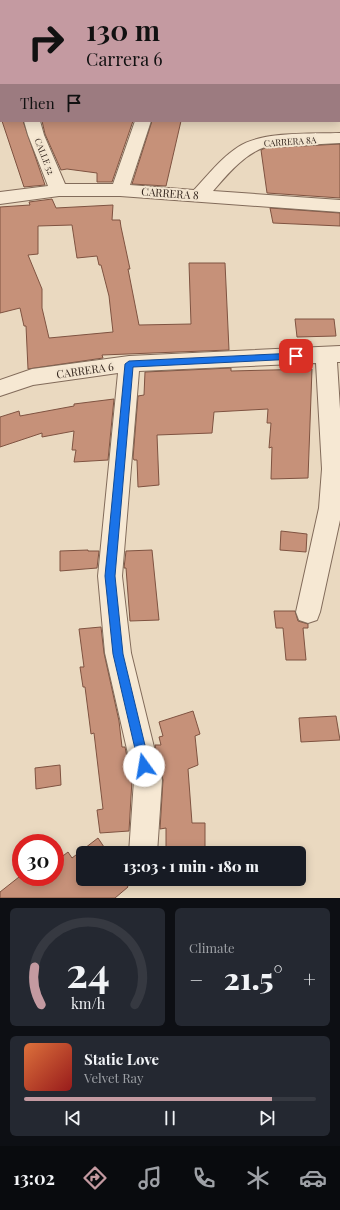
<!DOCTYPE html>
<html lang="en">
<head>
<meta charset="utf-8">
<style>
  body { margin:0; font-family:"Playfair Display",serif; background:#242831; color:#f1f3f6; height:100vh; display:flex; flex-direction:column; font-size:15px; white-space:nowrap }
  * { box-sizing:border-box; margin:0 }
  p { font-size:13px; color:#9ea1a6 }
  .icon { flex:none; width:22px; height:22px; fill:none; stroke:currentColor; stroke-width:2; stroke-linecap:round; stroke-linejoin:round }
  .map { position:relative; height:898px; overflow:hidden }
  .panel { display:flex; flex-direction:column; gap:10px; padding:10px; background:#0d0f14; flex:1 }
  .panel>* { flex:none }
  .top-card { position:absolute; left:0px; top:0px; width:340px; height:122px; box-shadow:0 2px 10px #0003; background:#c49aa1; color:#111; overflow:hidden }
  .speed { position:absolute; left:12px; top:834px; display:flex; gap:8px; font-size:20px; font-weight:700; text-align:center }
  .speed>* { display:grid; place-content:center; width:52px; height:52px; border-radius:50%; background:#171b24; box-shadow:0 2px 10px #0003; line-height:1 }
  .speed .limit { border:6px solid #d22; background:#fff; color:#111 }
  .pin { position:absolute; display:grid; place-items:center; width:34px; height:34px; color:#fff; margin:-17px; border-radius:8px; box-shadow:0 2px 6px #0006 }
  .me { position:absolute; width:44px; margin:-22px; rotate:347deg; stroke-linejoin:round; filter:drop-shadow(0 0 3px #0008) }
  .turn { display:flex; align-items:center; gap:14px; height:84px; padding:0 20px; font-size:18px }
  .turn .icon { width:52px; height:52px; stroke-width:2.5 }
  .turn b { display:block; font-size:28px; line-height:34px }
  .then { display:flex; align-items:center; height:38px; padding:0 20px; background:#0003; gap:8px; font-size:15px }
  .big { font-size:30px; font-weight:800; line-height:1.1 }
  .panel .widget { flex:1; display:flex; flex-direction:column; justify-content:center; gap:6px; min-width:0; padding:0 14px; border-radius:6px; background:#242831 }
  .panel .dial { align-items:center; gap:0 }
  .dial svg { height:104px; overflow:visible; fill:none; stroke:#363941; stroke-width:7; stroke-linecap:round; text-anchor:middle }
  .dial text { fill:#f1f3f6; stroke:none }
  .song { display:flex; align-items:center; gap:12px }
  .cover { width:48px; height:48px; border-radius:6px; background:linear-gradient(135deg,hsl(20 70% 55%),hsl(0 70% 35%)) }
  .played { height:4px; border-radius:2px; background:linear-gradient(90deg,#c49aa1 85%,#363941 85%) }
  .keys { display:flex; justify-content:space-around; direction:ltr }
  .heat { display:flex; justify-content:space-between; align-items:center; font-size:22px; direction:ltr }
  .panel .tiles { flex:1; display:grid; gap:10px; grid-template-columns:1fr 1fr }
  .widget:last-child { grid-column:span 2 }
  .trip { position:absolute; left:76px; top:846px; width:230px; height:40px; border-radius:6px; background:#171b24; box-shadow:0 2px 10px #0003; font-weight:800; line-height:40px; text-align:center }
  .menu { display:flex; height:64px; justify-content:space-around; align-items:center; background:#090b0e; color:#9ea1a6 }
  .menu .icon { width:28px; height:28px }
  .menu .active { color:#c49aa1 }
  .menu b { font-size:18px; color:#f1f3f6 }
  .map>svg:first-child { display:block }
  .building { fill:#c69179; stroke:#7f5341; fill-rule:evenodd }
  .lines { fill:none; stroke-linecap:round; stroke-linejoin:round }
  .minor-casing { stroke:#826b5a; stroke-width:2 }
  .minor { fill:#f6e8d3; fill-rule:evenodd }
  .route { fill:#1a73e8; stroke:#114b97 }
  .labels { text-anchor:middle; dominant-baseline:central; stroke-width:4; stroke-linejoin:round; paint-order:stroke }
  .far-street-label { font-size:9px; fill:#33251d; stroke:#f2e4cf }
  .street-label { font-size:11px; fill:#33251d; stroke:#f2e4cf }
</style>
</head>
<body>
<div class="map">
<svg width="340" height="898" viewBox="0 0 340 898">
  <rect width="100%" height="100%" fill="#ead9c0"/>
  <path class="building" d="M2,121H23L45,185L24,187Z
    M42,121H133L112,182H97V173L67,169L61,170L45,134Z
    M152,121H181L166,186L132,184Z
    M340,144V198L267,193L261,150L265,148Z
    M52,199L56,208L113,205L112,220H120L121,227L130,269H128L139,325L191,324L189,263H225L229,350L102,355L103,358L28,369L26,326H24L20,308L0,313V207L30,205L29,202ZM72,225L77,258L97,256L99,265H101L109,296L113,332L49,338L42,308V289L28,255L38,254V226Z
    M270,208L340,213V226L273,223Z
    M295,319H334L336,336L297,337Z
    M231,368V371L312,369L308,478L271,479L272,447L269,448L271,423H267L268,409L214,412L212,433L157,435L159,485L138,487L137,460H134L133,458L138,396L144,395L145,372Z
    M114,399L108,460L74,462L76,450H72L74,431L42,437V433L0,447V417L19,411L20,416L74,406V404Z
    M281,531L307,534L306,552L280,550Z
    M88,550V551H99L97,568L60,571V551Z
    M152,550L159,620L130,621L126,568H124L126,551Z
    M274,611H295L298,621L308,624V628H303L306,660H286L283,628H276Z
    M101,627L104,653L119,721L122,747H125L132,780L129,831L100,833L97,810L103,809L94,733L91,734L85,687H83L80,667H84L79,629Z
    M193,711L200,734L195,736L198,765L188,769L192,823H205V853H166V828L160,829L163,780L155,745H161L159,737L163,736L159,722Z
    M336,716L340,740L301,742L299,718Z
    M60,765L61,785L36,789L35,768Z
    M98,838L108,853H83V879H124L128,887L115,898H0V892L19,877H55V862L68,852L72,858Z"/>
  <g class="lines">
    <g class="minor-casing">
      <path id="minor" d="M0,23H1V31H0Z
        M24,121H40L44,135L65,184H113L135,121H151L130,185L194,190C208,175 221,158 238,147C262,131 311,134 340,133V143L265,147C243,155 228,174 213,191L340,200V212L120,196H59L0,204V192L48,186L28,135Z
        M340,346V362H337L340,409V520L320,612L317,620L308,623L299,620L296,612L319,508L322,469L316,363L139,371L122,576L131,653L162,780L157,853H129L134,780L105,653L98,576L118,373L33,385L0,396V380L32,369L129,356Z"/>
    </g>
    <use href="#minor" class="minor"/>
  </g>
  <path class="route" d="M296,353L300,356L296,359L133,367L115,576L123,654L150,766L148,770L144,772L140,770L139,766L113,654L105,576L125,364L129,361Z"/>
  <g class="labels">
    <g class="far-street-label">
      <text transform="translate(290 141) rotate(-4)">CARRERA 8A</text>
      <text transform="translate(45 156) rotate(68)">CALLE 52</text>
    </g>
    <g class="street-label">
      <text transform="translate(170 193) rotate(4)">CARRERA 8</text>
      <text transform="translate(85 370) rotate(-8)">CARRERA 6</text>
    </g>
  </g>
</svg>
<div class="speed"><div class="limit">30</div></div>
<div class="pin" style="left:296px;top:356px;background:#d93025"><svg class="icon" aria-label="arrive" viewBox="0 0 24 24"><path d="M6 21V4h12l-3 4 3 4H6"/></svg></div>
<svg class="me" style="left:144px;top:766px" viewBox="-20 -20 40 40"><circle r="19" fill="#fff"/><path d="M0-13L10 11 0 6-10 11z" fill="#1a73e8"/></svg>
<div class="trip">13:03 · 1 min · 180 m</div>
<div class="top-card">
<div class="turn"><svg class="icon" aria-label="right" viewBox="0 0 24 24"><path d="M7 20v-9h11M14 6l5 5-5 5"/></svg><div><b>130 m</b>Carrera 6</div></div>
<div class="then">Then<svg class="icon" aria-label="arrive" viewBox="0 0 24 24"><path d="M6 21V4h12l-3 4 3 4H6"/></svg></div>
</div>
</div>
<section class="panel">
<div class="tiles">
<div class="widget dial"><svg viewBox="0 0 100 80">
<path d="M14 69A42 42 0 1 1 86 69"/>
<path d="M14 69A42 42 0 0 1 9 40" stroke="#c49aa1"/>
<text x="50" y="56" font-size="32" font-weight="700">24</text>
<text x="50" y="72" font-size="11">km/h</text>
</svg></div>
<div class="widget"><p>Climate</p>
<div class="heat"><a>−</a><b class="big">21.5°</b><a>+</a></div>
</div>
<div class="widget">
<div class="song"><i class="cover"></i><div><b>Static Love</b><p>Velvet Ray</p></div></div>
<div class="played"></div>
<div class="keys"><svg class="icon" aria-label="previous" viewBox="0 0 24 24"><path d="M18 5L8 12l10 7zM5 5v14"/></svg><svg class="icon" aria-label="pause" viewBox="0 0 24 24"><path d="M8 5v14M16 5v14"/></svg><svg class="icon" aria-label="next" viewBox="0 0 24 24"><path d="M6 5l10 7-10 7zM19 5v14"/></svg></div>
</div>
</div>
</section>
<nav class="menu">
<b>13:02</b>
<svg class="icon active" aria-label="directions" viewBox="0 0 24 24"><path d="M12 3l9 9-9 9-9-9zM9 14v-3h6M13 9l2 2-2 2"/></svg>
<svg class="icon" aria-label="music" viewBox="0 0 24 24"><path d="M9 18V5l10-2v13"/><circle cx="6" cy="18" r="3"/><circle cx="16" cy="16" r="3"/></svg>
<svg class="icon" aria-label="phone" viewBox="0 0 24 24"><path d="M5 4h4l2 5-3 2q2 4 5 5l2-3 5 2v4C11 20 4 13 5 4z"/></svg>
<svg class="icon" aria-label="climate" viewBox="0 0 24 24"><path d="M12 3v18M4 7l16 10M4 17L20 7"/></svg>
<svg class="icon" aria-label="car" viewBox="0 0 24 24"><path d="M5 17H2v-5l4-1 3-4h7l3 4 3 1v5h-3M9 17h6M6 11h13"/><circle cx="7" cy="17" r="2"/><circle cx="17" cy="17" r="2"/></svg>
</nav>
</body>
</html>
